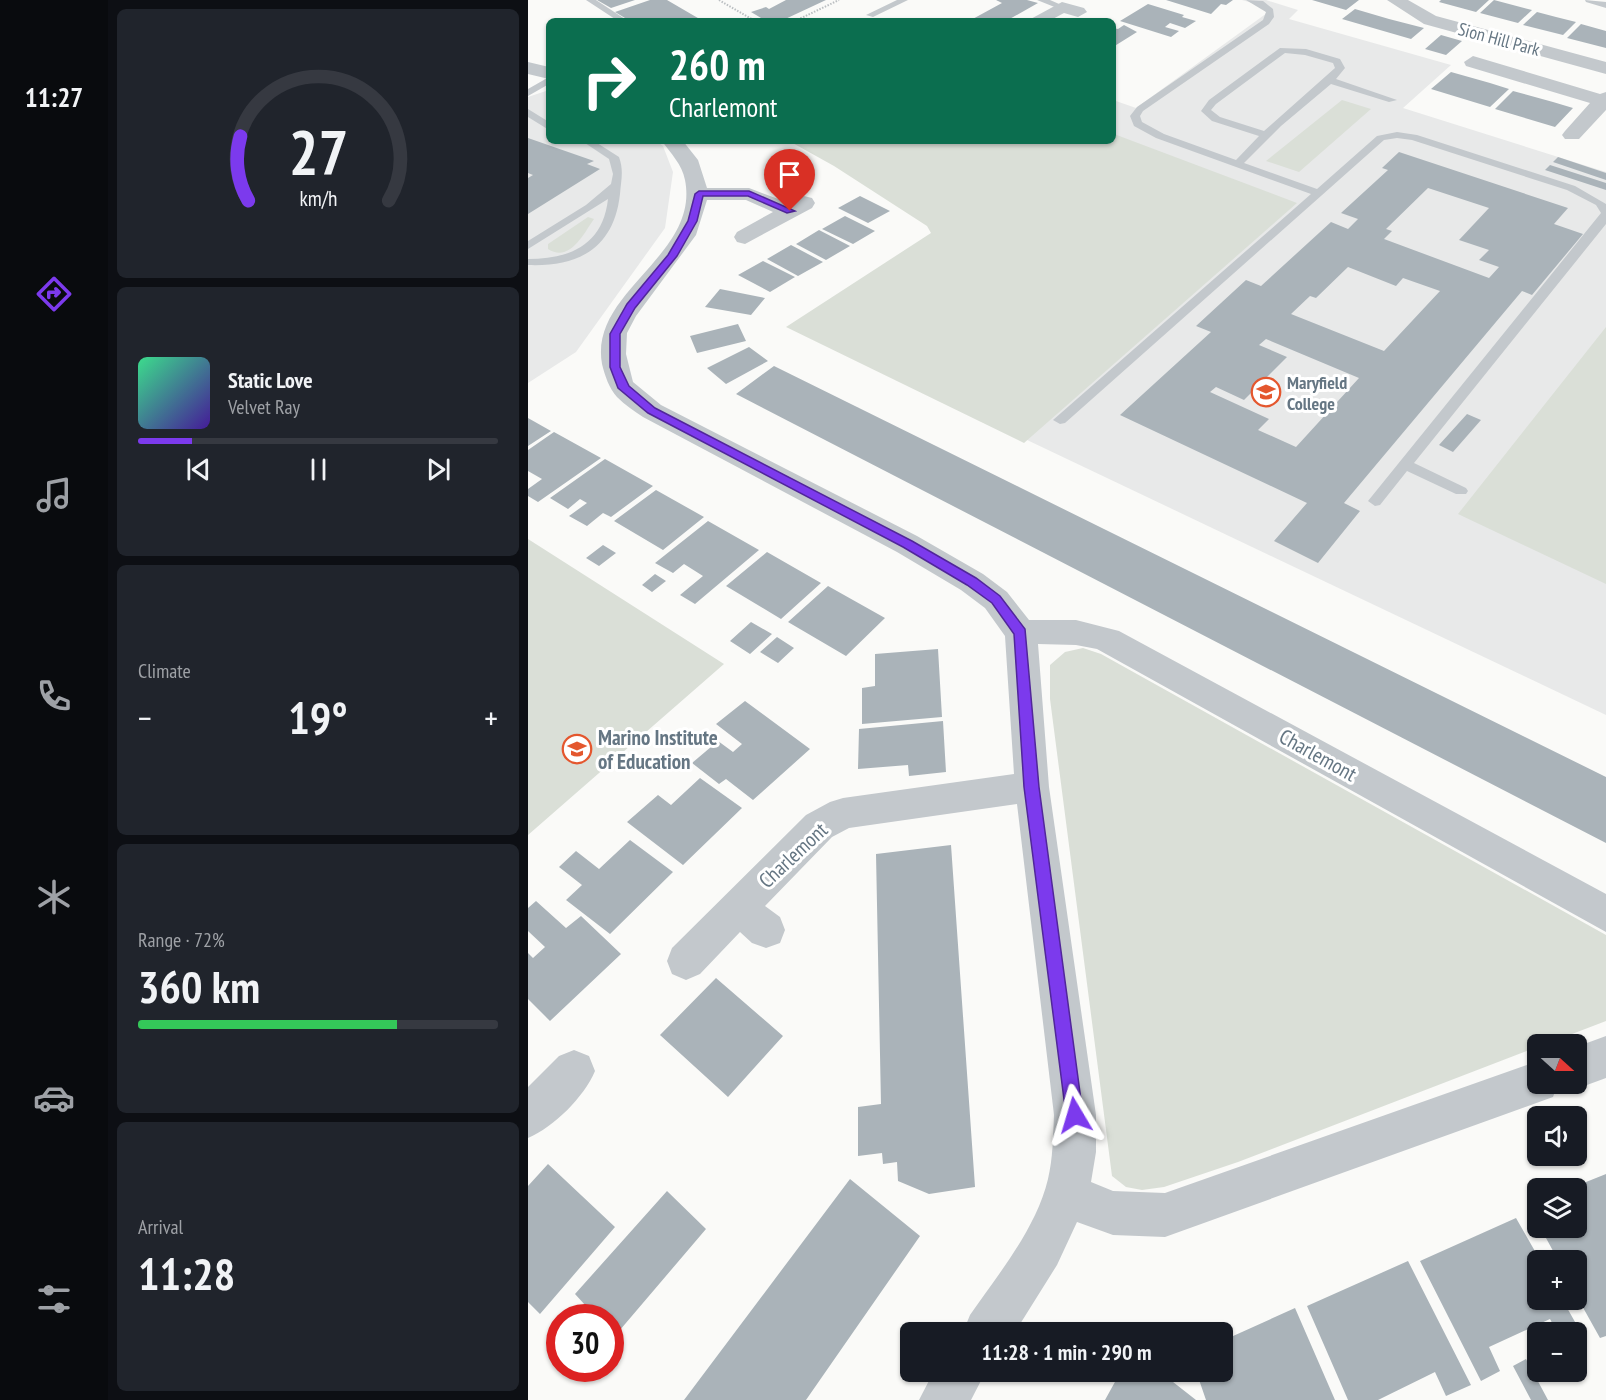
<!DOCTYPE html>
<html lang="en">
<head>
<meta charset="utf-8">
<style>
  body { margin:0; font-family:"PT Sans Narrow",sans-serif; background:#20242c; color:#f1f3f6; height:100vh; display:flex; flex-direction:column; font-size:22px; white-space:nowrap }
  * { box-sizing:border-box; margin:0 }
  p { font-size:20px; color:#9ea1a6 }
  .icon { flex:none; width:33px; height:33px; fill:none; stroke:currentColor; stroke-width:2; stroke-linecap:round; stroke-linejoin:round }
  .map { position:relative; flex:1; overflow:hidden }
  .sheet { display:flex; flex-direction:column; gap:9px; padding:9px; background:#0d0f14; width:420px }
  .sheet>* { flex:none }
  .top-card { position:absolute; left:18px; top:18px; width:570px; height:126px; border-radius:9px; box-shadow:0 2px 4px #0004; background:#0b6e4f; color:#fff; overflow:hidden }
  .needle { width:39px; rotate:111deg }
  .controls { position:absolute; left:999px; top:1034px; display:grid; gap:12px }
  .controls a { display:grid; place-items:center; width:60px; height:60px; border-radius:9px; background:#171b24; box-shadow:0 2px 4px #0004; font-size:30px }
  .speed { position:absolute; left:18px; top:1304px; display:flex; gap:12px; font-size:30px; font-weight:700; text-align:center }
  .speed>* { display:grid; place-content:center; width:78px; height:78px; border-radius:50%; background:#171b24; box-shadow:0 2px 4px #0004; line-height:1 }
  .speed .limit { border:9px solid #d22; background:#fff; color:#111 }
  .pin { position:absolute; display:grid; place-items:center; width:51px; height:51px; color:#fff; margin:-62px -26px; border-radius:50% 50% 50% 0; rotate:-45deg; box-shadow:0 0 6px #0007 }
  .pin .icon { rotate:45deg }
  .me { position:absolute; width:66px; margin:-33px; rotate:353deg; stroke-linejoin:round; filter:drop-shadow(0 0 4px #0008) }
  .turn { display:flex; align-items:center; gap:21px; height:126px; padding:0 24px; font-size:27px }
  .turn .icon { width:78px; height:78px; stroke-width:2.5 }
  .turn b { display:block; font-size:42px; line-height:51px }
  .big { font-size:45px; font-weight:700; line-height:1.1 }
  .sheet .card { flex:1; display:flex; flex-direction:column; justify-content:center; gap:9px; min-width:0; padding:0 21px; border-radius:9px; background:#20242c }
  .sheet .dial { align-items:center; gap:0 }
  .dial svg { height:156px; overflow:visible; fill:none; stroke:#363941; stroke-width:7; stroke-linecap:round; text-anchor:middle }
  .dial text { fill:#f1f3f6; stroke:none }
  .song { display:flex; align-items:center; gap:18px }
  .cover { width:72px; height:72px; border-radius:9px; background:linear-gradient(135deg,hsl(150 70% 55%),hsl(260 70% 35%)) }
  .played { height:6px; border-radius:3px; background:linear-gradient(90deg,#7c3aed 15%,#363941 15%) }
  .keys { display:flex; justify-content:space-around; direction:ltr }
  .heat { display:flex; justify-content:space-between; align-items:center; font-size:33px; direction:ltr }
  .charge { height:9px; border-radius:4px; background:linear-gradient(90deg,#34c759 72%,#363941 0) }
  .trip { position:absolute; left:372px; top:1322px; width:333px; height:60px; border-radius:9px; background:#171b24; box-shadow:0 2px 4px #0004; font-weight:700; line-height:60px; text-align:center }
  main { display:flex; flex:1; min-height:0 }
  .menu { display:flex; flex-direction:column; width:108px; justify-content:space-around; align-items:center; background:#090b0e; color:#9ea1a6 }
  .menu .icon { width:42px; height:42px }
  .menu .selected { color:#7c3aed }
  .menu b { font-size:27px; color:#f1f3f6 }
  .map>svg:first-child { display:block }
  .built { fill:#e8e9e9 }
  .green { fill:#dadfd7 }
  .building { fill:#aab3b9; fill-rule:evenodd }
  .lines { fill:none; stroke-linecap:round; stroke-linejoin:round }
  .path { stroke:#bbbfc2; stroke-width:2; stroke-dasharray:1.5 1.5; stroke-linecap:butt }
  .service { fill:#c3c8cc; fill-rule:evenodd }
  .minor { fill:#c3c8cc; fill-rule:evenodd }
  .route { fill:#7c3aed; stroke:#51269a; stroke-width:1.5 }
  .labels { text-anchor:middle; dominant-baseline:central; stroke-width:6; stroke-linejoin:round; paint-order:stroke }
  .far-street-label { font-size:18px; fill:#657683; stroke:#fff }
  .far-poi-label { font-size:18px; font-weight:bold; fill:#657683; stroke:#fff; text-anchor:start }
  .poi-label { font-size:21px; font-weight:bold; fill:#657683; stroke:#fff; text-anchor:start }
  .street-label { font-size:21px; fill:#657683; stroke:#fff }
</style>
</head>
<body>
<main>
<nav class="menu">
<b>11:27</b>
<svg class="icon selected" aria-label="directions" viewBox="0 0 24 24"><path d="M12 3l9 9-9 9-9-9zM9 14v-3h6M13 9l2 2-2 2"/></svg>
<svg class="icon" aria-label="music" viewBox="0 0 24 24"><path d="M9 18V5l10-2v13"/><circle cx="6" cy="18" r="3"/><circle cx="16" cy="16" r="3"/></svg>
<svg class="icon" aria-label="phone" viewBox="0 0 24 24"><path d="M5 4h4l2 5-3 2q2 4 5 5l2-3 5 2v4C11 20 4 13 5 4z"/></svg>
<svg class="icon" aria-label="climate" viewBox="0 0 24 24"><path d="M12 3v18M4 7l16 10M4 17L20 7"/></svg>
<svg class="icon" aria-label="car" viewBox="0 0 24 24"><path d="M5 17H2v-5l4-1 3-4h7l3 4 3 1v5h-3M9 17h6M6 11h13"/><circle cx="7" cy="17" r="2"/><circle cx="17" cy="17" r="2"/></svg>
<svg class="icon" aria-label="filters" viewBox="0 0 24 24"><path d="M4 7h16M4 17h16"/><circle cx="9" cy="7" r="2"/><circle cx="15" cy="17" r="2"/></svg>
</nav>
<section class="sheet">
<div class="card dial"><svg viewBox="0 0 100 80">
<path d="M14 69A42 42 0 1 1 86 69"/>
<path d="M14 69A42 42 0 0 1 10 36" stroke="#7c3aed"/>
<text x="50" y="56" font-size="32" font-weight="700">27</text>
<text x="50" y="72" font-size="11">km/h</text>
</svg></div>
<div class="card">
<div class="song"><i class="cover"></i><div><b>Static Love</b><p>Velvet Ray</p></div></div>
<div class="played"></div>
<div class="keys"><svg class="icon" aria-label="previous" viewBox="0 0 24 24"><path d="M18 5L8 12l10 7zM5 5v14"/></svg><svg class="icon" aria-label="pause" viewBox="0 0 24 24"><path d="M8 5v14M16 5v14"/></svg><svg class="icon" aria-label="next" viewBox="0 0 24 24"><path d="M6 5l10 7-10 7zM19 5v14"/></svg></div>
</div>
<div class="card"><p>Climate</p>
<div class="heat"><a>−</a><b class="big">19°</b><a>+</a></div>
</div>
<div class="card"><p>Range · 72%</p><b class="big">360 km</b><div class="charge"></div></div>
<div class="card"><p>Arrival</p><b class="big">11:28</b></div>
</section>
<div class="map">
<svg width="1078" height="1400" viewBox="0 0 1078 1400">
  <rect width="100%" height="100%" fill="#fafaf8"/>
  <path class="built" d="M714,0H738L770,10L761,19L923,65L875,108L1078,172V715L261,327L585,141V100L608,108L739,13L731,5Z
    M21,90V141H128L135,146L145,172L137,228L48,352L0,383V97Z"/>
  <path class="green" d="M814,100L843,109L771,172L738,161Z
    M585,131L586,134L769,203L496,443L258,327L403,233L399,226L306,166L261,141H585Z
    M60,217L66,219C56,233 42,263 20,249V244Z
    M1078,327V584L930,514Z
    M0,539L196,664L0,835Z
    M555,648L573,654L1078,935V1021L1018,1044H1010L1009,1047L710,1162L636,1187L614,1190L598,1187L584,1176L522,699V665L537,652Z"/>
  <path class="building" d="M69,0H107L83,8Z
    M122,0H139L175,21H102L87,12Z
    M258,0H298L253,21H238L223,12L238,7L241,9Z
    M468,0H499L510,3L478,21H441L474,3Z
    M638,0H705L698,5L693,4L683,14Z
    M784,0H831L818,10Z
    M913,0H961L948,12L911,2Z
    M966,0L1004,10L990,23L952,13Z
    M620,4L656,15L654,17L668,21L657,28L642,23L637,27L651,31L643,37L592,21Z
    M827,9L861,19L896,28L883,39L814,19Z
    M1009,12L1028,17L1048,22L1035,35L995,25Z
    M1053,24L1078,31V48L1039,38Z
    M596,25L609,32L585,47V28L590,29Z
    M913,35L934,41L918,55L897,49Z
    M923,72L962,83L981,89L962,107L903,89Z
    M985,91L1025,102L1045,108L1027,127L967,109Z
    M0,138L66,161L59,164L72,169L0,214V178L5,175L0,173Z
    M871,152L1040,208L1026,224L1055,234L1004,295L994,291L816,503L832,511L790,563L746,541L779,503L592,415L683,332L668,326L718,280L733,286L803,222L820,229L830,219L813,213L860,170L854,168ZM900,188L961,208L931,240L961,250L951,260L971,267L961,278L856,239L864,231L858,229ZM820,267L868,286L875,278L912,291L856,351L763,314L782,296L788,298ZM738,339L831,378L768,447L730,430L741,419L682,392L688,387L716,400L759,357L731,345Z
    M1030,157L1078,173V180L1025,162Z
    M1022,165L1078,183V190L1017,170Z
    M332,196L362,211L340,223L310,208Z
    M317,216L347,231L325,244L294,229Z
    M291,230L322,246L298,260L268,244Z
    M263,245L295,262L270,276L239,259Z
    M235,261L267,277L242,292L210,275Z
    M192,289L237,298L223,315L177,307Z
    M210,324L218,341L169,353L162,336Z
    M221,347L240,361L198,384L179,368Z
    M246,366L1078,777V843L208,394Z
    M939,414L953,420L925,452L911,445Z
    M0,418L23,431L0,446Z
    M26,432L73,458L10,502L0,496V489L14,479L0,471V450Z
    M77,459L125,486L83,517L75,513L59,526L41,516L59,503L52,499L40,509L22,498Z
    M128,490L176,517L135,550L86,521Z
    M180,521L231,550L167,604L152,595L175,576L156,564L145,573L127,563Z
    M75,545L88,553L71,566L58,558Z
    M239,552L293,583L253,619L198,586Z
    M127,574L138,581L124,592L114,585Z
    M300,586L357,618L318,656L260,622Z
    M223,622L244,634L222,654L202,641Z
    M249,637L266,648L250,663L232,652Z
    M410,649L414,717L334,724V688L347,686V654Z
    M217,701L282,749L225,800L198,779L191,784L164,763L190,741L205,752L214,744L188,724Z
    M415,721L418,772L381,776L380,765L330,769L331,729Z
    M172,778L214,808L155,865L99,822L130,795L143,805Z
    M102,840L145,872L82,934L38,900L54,885L31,867L48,851L71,869Z
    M423,845L447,1187L401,1194L370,1181L369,1162L355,1164L354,1153L330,1156V1107L353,1104L348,854Z
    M8,901L38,928L53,916L93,954L22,1021L0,999V953L5,958L17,947L0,931V908Z
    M188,978L255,1036L200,1097L132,1035Z
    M20,1164L87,1227L12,1314L0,1302V1186Z
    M1078,1174V1336L1072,1338L1048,1295V1260H1030L1012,1227H1048V1188H1043Z
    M322,1179L392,1236L278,1400H156Z
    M139,1191L178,1229L86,1337L82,1333V1317H68L47,1294Z
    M1010,1201V1223L1000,1205Z
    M988,1218L1012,1260H1010V1299H1034L1055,1336L1048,1339V1332H1029L1022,1319L961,1347L972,1371L953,1381L892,1261Z
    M880,1261L943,1385L918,1396L907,1372L850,1400H820L779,1306Z
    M767,1308L807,1400H678L668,1371H694V1341Z
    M998,1359L1020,1400H1003L985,1366Z
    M593,1371H631L668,1400H577Z"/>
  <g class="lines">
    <path class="path" d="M191,0L227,21
      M267,21L311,0"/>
    <path class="service" d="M58,0H68L100,21H90Z
      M369,0H380L345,17L338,15Z
      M509,0H522L538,7L534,10Z
      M718,0L735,1L745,9L746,17L741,24L615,111L612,116L614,122L636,134L708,160L731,136L684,121L673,111L681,100L752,48L778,49L812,59L817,68L808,79L869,100L861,102L803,84L753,126L716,163L789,189L849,136L869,132L889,135L1047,186L1078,204V224L886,463L938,488L940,491L938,494H928L879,471L852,505L847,506L840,501L1073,213L1068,205L1039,190L884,140L869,138L856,140L537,423L532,424L525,420L783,194L628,138L606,126L602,116L609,107L735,20L738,12ZM757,53L777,55L805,63L807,68L736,131L692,117L683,110L688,104Z
      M1057,0L1078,2V8L1058,2Z
      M21,77V84L0,96V89Z
      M0,109L21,122V130L0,117Z
      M54,141H66L91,157C96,171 93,180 92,194C86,248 51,267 0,265V259C42,259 75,245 80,199L0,249V241L58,205L83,184L85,174L81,159Z"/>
    <path class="minor" d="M859,0H880L908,16L1078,62V74L896,24Z
      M534,2L556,8L559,12L550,17L536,13L521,21H499Z
      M945,56L1072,94L1078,92V110L1051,139H1037L1034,135L1037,131L1062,103L938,66L936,62Z
      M0,62L21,67V79L0,74Z
      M134,141H155L170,160L179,188H221L261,203L276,196L284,198L287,203L284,208L217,244L209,242L206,237L209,232L245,212L218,200H179L168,235L108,316L99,333L98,354L105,382L133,405L389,536L455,574L479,592L501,620H548L591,631L1078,894V932L569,649L548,645L510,644L521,787L568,1115V1152L563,1182L585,1191L637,1193L1010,1061V1083H1030L1025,1097L637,1237L585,1235L549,1222L529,1265L487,1332H435L442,1315C471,1273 508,1229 520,1179C525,1158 525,1137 526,1115L489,804L321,828L304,837L237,906L252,917L257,930L252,943L238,948L224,943L212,932L172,974L158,980L144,974L139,961L144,948L278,815L302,802L315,798L486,774L477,636L457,608L433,590L369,552L115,417C106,411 97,405 89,397C81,388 77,376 74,364C61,291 172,256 157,180C154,164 143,154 134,141Z
      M1078,1036V1078L1048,1089L1034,1083H1048V1047Z
      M46,1050L61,1056L67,1071C56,1097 26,1127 0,1138V1087L31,1056Z
      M406,1371H458L443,1400H391Z"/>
  </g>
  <path class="route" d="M171,191H221L267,211L259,213L220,196H175L169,221L149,256L107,308L92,334V367L101,386L127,408L384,541L448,578L472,596L497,629L511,787L555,1115L553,1121L547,1124L540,1121L538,1115L496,787L486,634L464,603L439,585L375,547L120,413L90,388L82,367V334L99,304L140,255L160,221L167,194Z"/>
  <defs>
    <g id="school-ring" transform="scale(1.5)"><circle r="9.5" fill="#fff" stroke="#e4572e" stroke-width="1.5"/><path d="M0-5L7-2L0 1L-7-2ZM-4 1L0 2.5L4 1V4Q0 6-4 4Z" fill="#e4572e"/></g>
    <g id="university-ring" transform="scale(1.5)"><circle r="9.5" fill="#fff" stroke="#e4572e" stroke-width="1.5"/><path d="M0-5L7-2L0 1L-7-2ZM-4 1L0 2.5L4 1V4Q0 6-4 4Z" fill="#e4572e"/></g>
  </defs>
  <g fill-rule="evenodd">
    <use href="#school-ring" x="738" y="392"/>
    <use href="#university-ring" x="49" y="749"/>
  </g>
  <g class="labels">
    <g class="far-street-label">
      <text transform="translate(971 39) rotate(15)">Sion Hill Park</text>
    </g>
    <g class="far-poi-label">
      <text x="759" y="382">Maryfield<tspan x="759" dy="21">College</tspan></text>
    </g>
    <g class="poi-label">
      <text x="70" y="737">Marino Institute<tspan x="70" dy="24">of Education</tspan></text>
    </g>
    <g class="street-label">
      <text transform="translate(790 755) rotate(29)">Charlemont</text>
      <text transform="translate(265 855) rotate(-43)">Charlemont</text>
    </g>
  </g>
</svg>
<div class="controls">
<a><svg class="needle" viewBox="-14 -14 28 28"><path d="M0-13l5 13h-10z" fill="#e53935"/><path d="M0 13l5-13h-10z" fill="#9ea1a6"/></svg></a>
<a><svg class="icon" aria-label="sound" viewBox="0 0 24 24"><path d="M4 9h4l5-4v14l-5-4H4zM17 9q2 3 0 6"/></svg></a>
<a><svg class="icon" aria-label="layers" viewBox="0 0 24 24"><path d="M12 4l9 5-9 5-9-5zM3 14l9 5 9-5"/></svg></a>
<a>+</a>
<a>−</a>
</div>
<div class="speed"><div class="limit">30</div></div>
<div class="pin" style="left:262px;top:211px;background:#d93025"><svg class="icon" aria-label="arrive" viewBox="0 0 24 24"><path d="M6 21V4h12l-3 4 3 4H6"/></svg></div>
<svg class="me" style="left:547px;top:1115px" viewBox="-20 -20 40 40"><path d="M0-17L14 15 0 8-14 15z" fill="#7c3aed" stroke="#fff" stroke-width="4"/></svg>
<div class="trip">11:28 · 1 min · 290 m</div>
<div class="top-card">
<div class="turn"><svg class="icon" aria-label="right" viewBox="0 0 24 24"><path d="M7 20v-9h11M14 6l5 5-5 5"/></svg><div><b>260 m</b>Charlemont</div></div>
</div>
</div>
</main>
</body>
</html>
